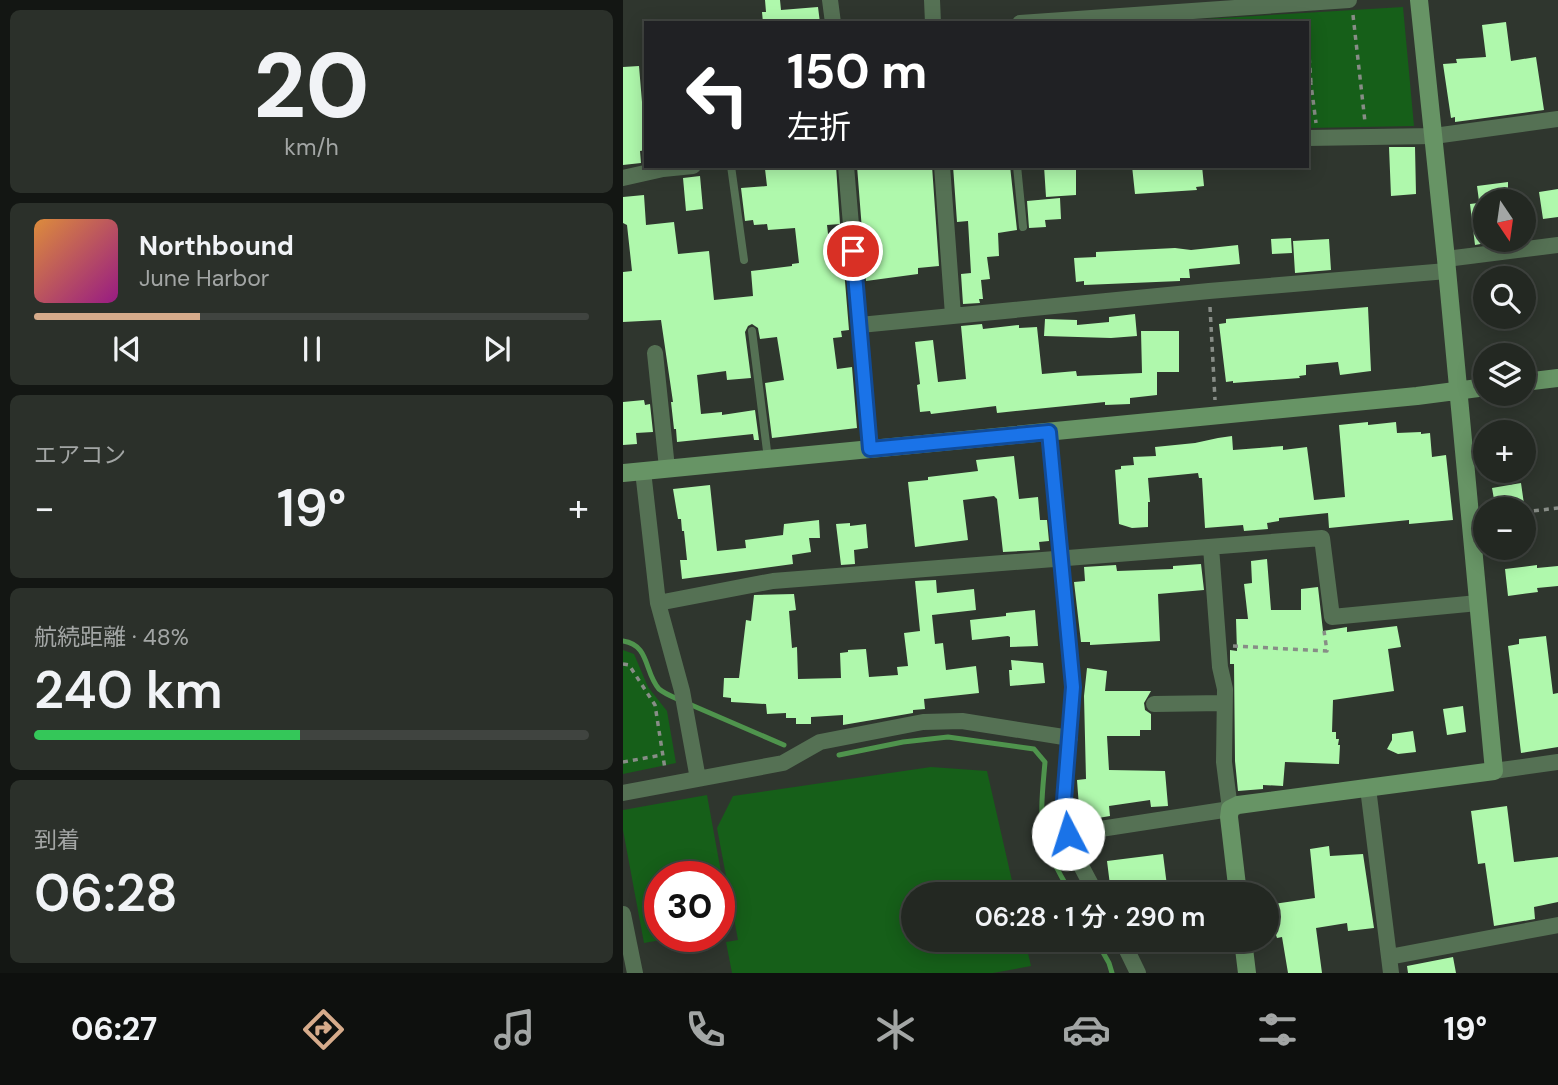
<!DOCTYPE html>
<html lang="ja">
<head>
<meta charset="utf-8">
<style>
  body { margin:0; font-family:"DM Sans","Noto Sans JP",sans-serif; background:#2b302a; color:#f1f3f6; height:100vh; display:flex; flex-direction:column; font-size:26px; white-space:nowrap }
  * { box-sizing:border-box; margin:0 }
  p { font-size:23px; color:#a3a6a5 }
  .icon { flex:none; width:38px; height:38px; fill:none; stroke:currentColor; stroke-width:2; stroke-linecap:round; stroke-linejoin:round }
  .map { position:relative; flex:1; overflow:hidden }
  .side { display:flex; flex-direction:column; gap:10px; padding:10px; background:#131613; width:623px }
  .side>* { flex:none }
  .top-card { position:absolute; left:21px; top:21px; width:665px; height:147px; border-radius:0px; box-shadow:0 4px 18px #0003,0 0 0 2px #404440; background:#202124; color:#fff; overflow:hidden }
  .needle { width:46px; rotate:167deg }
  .tools { position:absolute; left:850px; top:189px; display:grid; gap:14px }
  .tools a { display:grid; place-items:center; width:63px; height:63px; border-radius:50%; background:#232822; box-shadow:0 4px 18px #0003,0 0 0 2px #404440; font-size:35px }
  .speed { position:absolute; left:21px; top:861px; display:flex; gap:14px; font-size:35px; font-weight:700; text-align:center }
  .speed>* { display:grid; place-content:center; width:91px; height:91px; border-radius:50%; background:#232822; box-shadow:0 4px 18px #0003,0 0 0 2px #404440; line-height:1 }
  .speed .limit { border:10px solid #d22; background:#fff; color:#111 }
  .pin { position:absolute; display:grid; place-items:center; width:60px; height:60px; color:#fff; margin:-30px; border:4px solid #fff; border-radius:50%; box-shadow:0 2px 7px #0007 }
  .me { position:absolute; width:77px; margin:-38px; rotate:355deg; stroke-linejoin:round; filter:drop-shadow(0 0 5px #0008) }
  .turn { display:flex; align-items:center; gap:24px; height:147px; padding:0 28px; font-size:32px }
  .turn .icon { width:91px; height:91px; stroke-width:2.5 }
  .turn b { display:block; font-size:49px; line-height:60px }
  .big { font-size:52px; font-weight:600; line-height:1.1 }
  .side .card { flex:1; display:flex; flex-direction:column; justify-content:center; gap:10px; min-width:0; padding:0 24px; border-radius:10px; background:#2b302a }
  .side .dial { align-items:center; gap:0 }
  .dial b { font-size:91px; line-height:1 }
  .song { display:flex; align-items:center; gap:21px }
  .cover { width:84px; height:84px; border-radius:10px; background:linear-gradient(135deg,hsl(30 70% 55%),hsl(310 70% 35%)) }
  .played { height:7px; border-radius:4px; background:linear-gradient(90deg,#d6ab8b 30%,#404440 30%) }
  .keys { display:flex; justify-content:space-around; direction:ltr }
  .heat { display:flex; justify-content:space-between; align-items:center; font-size:38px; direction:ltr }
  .charge { height:10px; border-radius:5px; background:linear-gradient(90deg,#34c759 48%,#404440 0) }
  .trip { position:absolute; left:278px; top:882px; width:378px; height:70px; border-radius:35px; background:#232822; box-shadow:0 4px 18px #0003,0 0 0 2px #404440; font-weight:600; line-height:70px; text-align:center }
  .tabs { display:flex; height:112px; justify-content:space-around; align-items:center; background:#0e100e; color:#a3a6a5 }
  .tabs .icon { width:49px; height:49px }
  .tabs .selected { color:#d6ab8b }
  .tabs b { font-size:32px; color:#f1f3f6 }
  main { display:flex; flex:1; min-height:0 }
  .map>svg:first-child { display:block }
  .green { fill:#165f19 }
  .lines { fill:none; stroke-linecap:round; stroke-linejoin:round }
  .stream { stroke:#4f944d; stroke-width:5 }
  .building { fill:#aff8ac }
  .path { stroke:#888d87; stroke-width:3.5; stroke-dasharray:5 5; stroke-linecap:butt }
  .lane { stroke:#557154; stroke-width:8 }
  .street { stroke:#557154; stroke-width:16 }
  .secondary { stroke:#679465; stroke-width:18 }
  .route-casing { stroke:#114b97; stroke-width:18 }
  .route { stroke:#1a73e8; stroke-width:12 }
</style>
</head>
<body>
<main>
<section class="side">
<div class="card dial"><b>20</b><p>km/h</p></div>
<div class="card">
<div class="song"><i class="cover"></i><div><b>Northbound</b><p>June Harbor</p></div></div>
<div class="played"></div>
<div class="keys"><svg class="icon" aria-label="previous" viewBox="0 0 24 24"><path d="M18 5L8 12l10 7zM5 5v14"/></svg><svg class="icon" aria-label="pause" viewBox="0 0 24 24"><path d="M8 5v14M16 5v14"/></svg><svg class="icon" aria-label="next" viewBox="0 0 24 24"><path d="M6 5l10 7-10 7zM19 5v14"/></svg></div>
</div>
<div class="card"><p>エアコン</p>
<div class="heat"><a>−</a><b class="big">19°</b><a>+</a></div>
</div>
<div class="card"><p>航続距離 · 48%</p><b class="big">240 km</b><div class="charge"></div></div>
<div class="card"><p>到着</p><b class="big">06:28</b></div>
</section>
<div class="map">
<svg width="935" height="973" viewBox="0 0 935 973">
  <rect width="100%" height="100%" fill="#2f362e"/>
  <path class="green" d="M780,7L791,126L684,128V23H517Z
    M0,650L11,654L25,687L44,711L53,763L0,774Z
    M308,767L364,771L392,894H290V940H402L408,966L370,973H109L103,942L115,940L94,828L110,796Z
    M84,795L108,927L96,929V877H37V936H60L21,943L0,830V810Z"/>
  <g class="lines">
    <path class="stream" d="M0,641C27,645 21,672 36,689C42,694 50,697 57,700
      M66,704L161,745
      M216,755L280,742L325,737L411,749L422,762C420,787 416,815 422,839C427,859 439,877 448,894
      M473,940L486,963L489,973"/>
  </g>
  <path class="building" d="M142,0H157L158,10L195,7L197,23H140L139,12H143Z
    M883,22L888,61L913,57L921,110L832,122V117L828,118L820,64L834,63L833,59L863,57L859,25Z
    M16,66L23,150L17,151L18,163L0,165V67Z
    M766,147H792L793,194L768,196Z
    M168,166L171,168L213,166L217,224L204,225L208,260L220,257L226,330L218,331L219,337L210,338L214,369L229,367L234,428L149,438L142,383L161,380L154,337L137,339L135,328L129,324L125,326L122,332L128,378L104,380L103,371L74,375L78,414L99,412V415L132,410L136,440H131L130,434L54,442L53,429H51L48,402H50L38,320L0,322V272L9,271L4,225L0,223V197L21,195L23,225L51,222L55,254L86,251L91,300L130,296L128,271L169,266V264L176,263L172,228L145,230L144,224L131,225L130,220L122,221L118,188L144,186L142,169Z
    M234,166H309L316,266L295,268V274L243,281Z
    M330,166H387L394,230L375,233L376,256L364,257L367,279L358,280L360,299H356L357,303L340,304L338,274L348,273L345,221L334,222Z
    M421,166H453V195L423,197Z
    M509,166H579L581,186L573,187L574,190L512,194Z
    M77,176L80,209L63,211L60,178Z
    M885,182V201H856L854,186Z
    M935,189V217L920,219L916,192Z
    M437,198L438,219L422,220L423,227L406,228L404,201Z
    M863,202V243L852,245L847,204Z
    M668,238L669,253L649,254L648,239Z
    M706,239L708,270L672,273L670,241Z
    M615,245L617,264L566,269L567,278H557V281L461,285V281L453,282L451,258L473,257V252L552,248L568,250Z
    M745,307L748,371L717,375L715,362L683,365V375L676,376L677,378L610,383V381L603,382L596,324L603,323V319Z
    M512,314L514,336L488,338L421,336L422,319L454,320V325L486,322V317Z
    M359,324L360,329L396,325V328L414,327L419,374L453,371L454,376L519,373L518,331H556V372H534V395L507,398V404L482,405V402L374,413L373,406L308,414L307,411L297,412L294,385L297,384L292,342L310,340L315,382L343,379L338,326Z
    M21,400L22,405L27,404L30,432L13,433L14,444L0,445V402Z
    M745,422V425L773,422L774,433L798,432V434L807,433L809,457L823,455L830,520L786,524V520L706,528L705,513L656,518V521L644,523L645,529L621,531L620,525L582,528L579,478H576L575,473L525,478L527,502H525V527L509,528L496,524L492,470L498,469V466L511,465L510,457L533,456L532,447L572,443L595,438L609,436L610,450L660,446V450L684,447L691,500L722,497L716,425Z
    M391,456L396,499L415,497L417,520H424L426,541L416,542L417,550L380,552L374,499L371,496L340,500L345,540L292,547L285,482L305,480V477L355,471L353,460Z
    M898,483L901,504L875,507L872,505L869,488Z
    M87,485L94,551L123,548L122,540L160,535L161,524L196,520L197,538H186L188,552L169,555L170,564L59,579L57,560H64L61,531H59L58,519H55L50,489Z
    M227,523V526L243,524L245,548L231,550L232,564L218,565L213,524Z
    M644,559L648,610H678V589L695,587L700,631L724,627V632L774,626L778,647L765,649L771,691L710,700L709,732H713V739H716L715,745H717L716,764L662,762L660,786L640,785V789L615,791L612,761L611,664H607V650L614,651L613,619H625L621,584L629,583L628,561Z
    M578,564L581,590L535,594L537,641L467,645V642H458L451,582L462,581L461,567L493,565L494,571L550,569V566Z
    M914,565V568L935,566V586L914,588L915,592L885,596L882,569Z
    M313,580L314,593L351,589L353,610L309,615L312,644L320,643L323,670L353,666L356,693L301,699L302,709L290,710V713L220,725V715L188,717V724H173V718H163V713L144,714L143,704L108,702V698L100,697L101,678H116L123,620L128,621L131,595L171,594L173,610L166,611L169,648L174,647L175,679L218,678L217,653L225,652V650L243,649L246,677L275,675L274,667L285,666L281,633L297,631L292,581Z
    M412,610L415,646L387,647V637L385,636L349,640L347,620L383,616V613Z
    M923,636L930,694L935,693V747L898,753L885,646L896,644V639Z
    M388,660L420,663L422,683L387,686L386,670H389Z
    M464,668L484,671L482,691H528L521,703L522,710L528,714V730H517V736H484L486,770L542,771L545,806L528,807L527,800L486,806L487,816L457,821L454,780L463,779L461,696Z
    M840,706L843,732L824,735L820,709Z
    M790,731L793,752L775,754L764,749L769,740V734Z
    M884,806L891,862L935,857V902L911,907L912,919L871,926L862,863L855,864L848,811Z
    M706,846L707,856L740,854L751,928L725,931L724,923L693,928L699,973H665L659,937L654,938L653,935L644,936V905L692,898L687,849Z
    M540,854L544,886L488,893L484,861Z
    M830,957L833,973H785L784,966Z"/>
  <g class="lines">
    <path class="path" d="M730,15L742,122
      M684,28L688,83
      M684,84H688L693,123
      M587,307L592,400
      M901,512L935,508
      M610,646L704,651L701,631
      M0,664L6,665L32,705L42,769
      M0,762L39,755"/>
    <path class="lane" d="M108,166L121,260
      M394,166L400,227
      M129,331L145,459"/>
    <path class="street" d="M207,0L210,23
      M309,0L310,23
      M397,23L726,0
      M684,138L811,136L935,119
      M223,166L247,449
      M319,166L330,315
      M0,178L40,169L70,166
      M823,259L935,245
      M237,325L586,291L824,271
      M32,353L44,468
      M426,432L450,687L440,813L445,834L456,862L473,894
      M20,471L35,603L59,691L75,779
      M35,603L150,581L699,538L709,617L855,603
      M531,704L601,703
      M871,771L935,762
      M745,788L768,973
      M0,793L160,763L197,742L300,722L339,721L447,738
      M445,834L607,809L601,762L602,689L597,667L588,547
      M0,914L12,973
      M499,940L515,973
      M766,957L935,925"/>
    <path class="secondary" d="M901,382L935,378
      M0,473L794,396L863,387
      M615,894L606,817L607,809L615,805L871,771L823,259L796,0
      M620,940L624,973"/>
  </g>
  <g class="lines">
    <g class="route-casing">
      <path id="route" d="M230,251L247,449L426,432L450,687L440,813L445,834"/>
    </g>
    <use href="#route" class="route"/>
  </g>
</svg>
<div class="tools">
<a><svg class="needle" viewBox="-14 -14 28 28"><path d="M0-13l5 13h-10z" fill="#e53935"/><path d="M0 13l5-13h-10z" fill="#a3a6a5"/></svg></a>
<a><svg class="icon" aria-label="search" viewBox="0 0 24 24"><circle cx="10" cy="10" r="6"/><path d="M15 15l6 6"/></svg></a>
<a><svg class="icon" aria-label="layers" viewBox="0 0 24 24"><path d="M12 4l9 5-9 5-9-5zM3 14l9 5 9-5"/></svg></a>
<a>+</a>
<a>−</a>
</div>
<div class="speed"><div class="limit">30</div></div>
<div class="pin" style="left:230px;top:251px;background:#d93025"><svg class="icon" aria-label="arrive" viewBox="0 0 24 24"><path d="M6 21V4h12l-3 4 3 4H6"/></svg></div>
<svg class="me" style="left:445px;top:834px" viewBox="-20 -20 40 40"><circle r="19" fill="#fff"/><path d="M0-13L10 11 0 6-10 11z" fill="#1a73e8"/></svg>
<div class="trip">06:28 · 1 分 · 290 m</div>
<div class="top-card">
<div class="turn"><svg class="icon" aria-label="left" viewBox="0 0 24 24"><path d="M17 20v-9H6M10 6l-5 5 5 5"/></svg><div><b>150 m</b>左折</div></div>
</div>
</div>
</main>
<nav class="tabs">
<b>06:27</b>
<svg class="icon selected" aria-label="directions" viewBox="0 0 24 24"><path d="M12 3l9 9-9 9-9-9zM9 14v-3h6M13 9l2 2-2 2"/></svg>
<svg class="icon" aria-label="music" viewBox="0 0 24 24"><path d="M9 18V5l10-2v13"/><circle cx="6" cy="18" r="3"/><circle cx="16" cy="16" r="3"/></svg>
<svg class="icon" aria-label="phone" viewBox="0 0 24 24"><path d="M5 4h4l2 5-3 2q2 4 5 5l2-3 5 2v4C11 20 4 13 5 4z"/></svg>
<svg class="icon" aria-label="climate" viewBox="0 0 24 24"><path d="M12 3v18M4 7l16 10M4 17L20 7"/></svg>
<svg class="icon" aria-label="car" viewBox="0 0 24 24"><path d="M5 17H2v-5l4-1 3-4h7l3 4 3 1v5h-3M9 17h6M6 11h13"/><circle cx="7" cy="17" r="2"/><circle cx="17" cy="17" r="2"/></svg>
<svg class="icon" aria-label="filters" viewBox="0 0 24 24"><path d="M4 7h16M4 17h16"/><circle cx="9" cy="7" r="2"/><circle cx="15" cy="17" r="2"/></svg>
<b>19°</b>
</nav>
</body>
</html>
